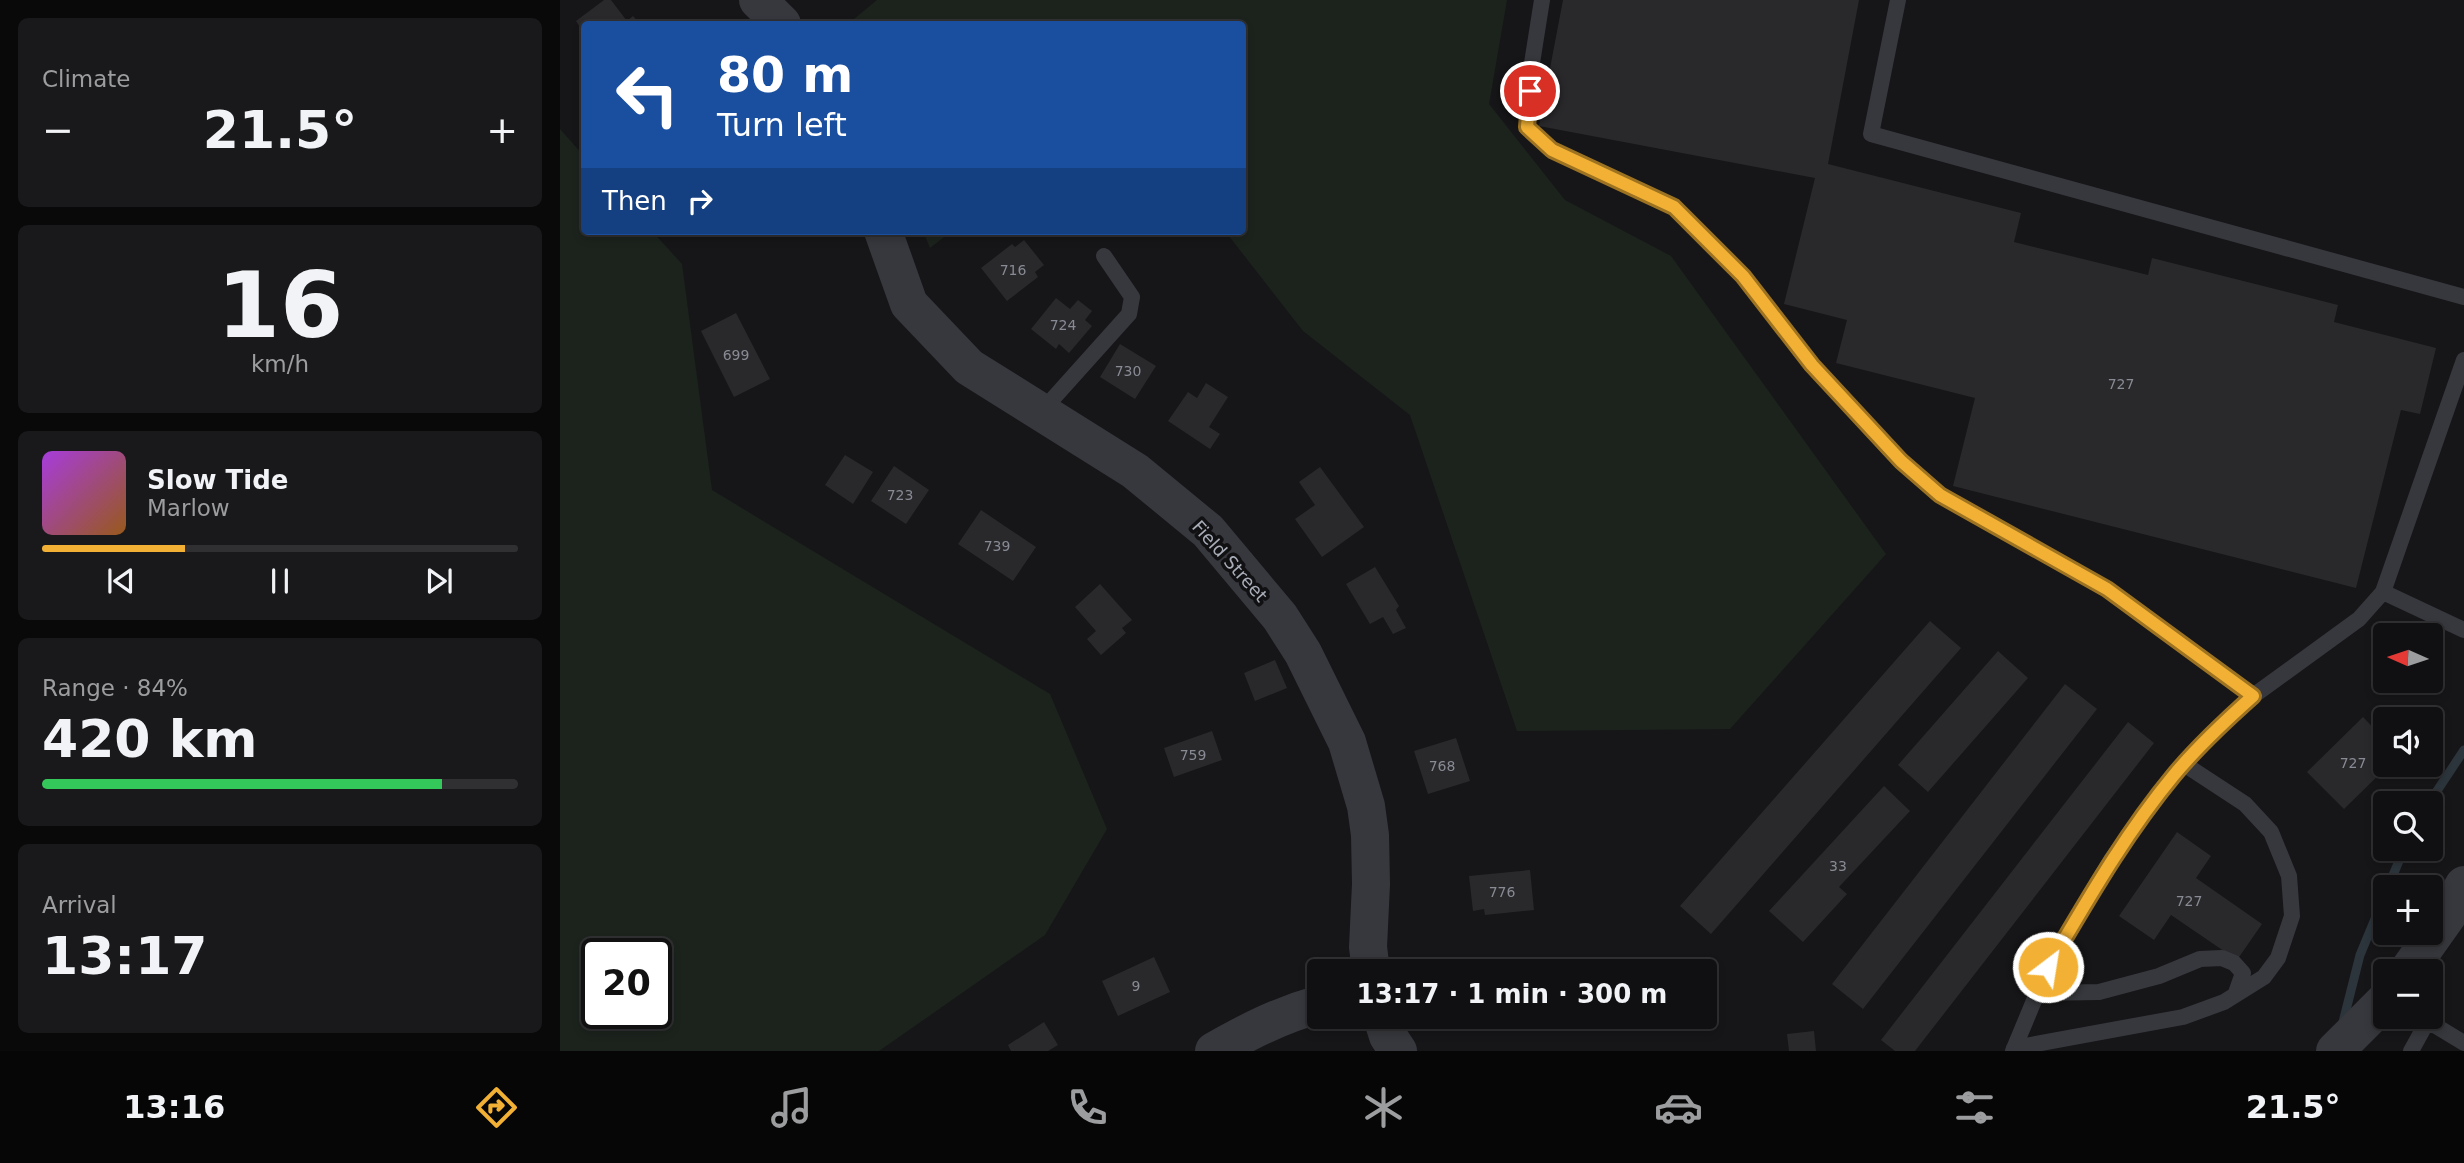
<!DOCTYPE html>
<html lang="en">
<head>
<meta charset="utf-8">
<style>
  body { margin:0; font-family:"DejaVu Sans",sans-serif; background:#19191b; color:#f1f3f6; height:100vh; display:flex; flex-direction:column; font-size:26px; white-space:nowrap }
  * { box-sizing:border-box; margin:0 }
  p { font-size:23px; color:#9c9d9f }
  .icon { flex:none; width:38px; height:38px; fill:none; stroke:currentColor; stroke-width:2; stroke-linecap:round; stroke-linejoin:round }
  .map { position:relative; flex:1; overflow:hidden }
  .sheet { display:flex; flex-direction:column; gap:18px; padding:18px; background:#09090a; width:560px }
  .sheet>* { flex:none }
  .banner { position:absolute; left:21px; top:21px; width:665px; height:214px; border-radius:7px; box-shadow:0 4px 10px #0003,0 0 0 2px #303032; background:#1a4fa0; color:#fff; overflow:hidden }
  .needle { width:46px; rotate:273deg }
  .fabs { position:absolute; left:1813px; top:623px; display:grid; gap:14px }
  .fabs a { display:grid; place-items:center; width:70px; height:70px; border-radius:7px; background:#101012; box-shadow:0 4px 10px #0003,0 0 0 2px #303032; font-size:35px }
  .speed { position:absolute; left:21px; top:938px; display:flex; gap:14px; font-size:35px; font-weight:700; text-align:center }
  .speed>* { display:grid; place-content:center; width:91px; height:91px; border-radius:50%; background:#101012; box-shadow:0 4px 10px #0003,0 0 0 2px #303032; line-height:1 }
  .speed .limit { border:4px solid #111; border-radius:10px; background:#fff; color:#111 }
  .pin { position:absolute; display:grid; place-items:center; width:60px; height:60px; color:#fff; margin:-30px; border:4px solid #fff; border-radius:50%; box-shadow:0 2px 7px #0007 }
  .me { position:absolute; width:77px; margin:-38px; rotate:31deg; stroke-linejoin:round; filter:drop-shadow(0 0 5px #0008) }
  .turn { display:flex; align-items:center; gap:24px; height:147px; padding:0 21px; font-size:32px }
  .turn .icon { width:91px; height:91px; stroke-width:2.5 }
  .turn b { display:block; font-size:49px; line-height:60px }
  .then { display:flex; align-items:center; height:66px; padding:0 21px; background:#0003; gap:14px; font-size:26px }
  .big { font-size:52px; font-weight:700; line-height:1.1 }
  .sheet .card { flex:1; display:flex; flex-direction:column; justify-content:center; gap:10px; min-width:0; padding:0 24px; border-radius:10px; background:#19191b }
  .sheet .dial { align-items:center; gap:0 }
  .dial b { font-size:91px; line-height:1 }
  .song { display:flex; align-items:center; gap:21px }
  .cover { width:84px; height:84px; border-radius:10px; background:linear-gradient(135deg,hsl(280 70% 55%),hsl(30 70% 35%)) }
  .played { height:7px; border-radius:4px; background:linear-gradient(90deg,#f2b134 30%,#303032 30%) }
  .keys { display:flex; justify-content:space-around; direction:ltr }
  .heat { display:flex; justify-content:space-between; align-items:center; font-size:38px; direction:ltr }
  .charge { height:10px; border-radius:5px; background:linear-gradient(90deg,#34c759 84%,#303032 0) }
  .trip { position:absolute; left:747px; top:959px; width:410px; height:70px; border-radius:7px; background:#101012; box-shadow:0 4px 10px #0003,0 0 0 2px #303032; font-weight:700; line-height:70px; text-align:center }
  .tab-bar { display:flex; height:112px; justify-content:space-around; align-items:center; background:#060607; color:#9c9d9f }
  .tab-bar .icon { width:49px; height:49px }
  .tab-bar .selected { color:#f2b134 }
  .tab-bar b { font-size:32px; color:#f1f3f6 }
  main { display:flex; flex:1; min-height:0 }
  .map>svg:first-child { display:block }
  .green { fill:#1c231d; fill-rule:evenodd }
  .lines { fill:none; stroke-linecap:round; stroke-linejoin:round }
  .stream { stroke:#2c353c; stroke-width:9 }
  .building { fill:#29292c }
  .service { stroke:#37383d; stroke-width:16 }
  .tertiary { stroke:#37383d; stroke-width:38 }
  .route-casing { stroke:#9d7322; stroke-width:18 }
  .route { stroke:#f2b134; stroke-width:12 }
  .labels { text-anchor:middle; dominant-baseline:central; stroke-width:7; stroke-linejoin:round; paint-order:stroke }
  .number-label { font-size:14px; fill:#888b94 }
  .street-label { font-size:18px; fill:#a8adb8; stroke:#111113 }
</style>
</head>
<body>
<main>
<section class="sheet">
<div class="card"><p>Climate</p>
<div class="heat"><a>−</a><b class="big">21.5°</b><a>+</a></div>
</div>
<div class="card dial"><b>16</b><p>km/h</p></div>
<div class="card">
<div class="song"><i class="cover"></i><div><b>Slow Tide</b><p>Marlow</p></div></div>
<div class="played"></div>
<div class="keys"><svg class="icon" aria-label="previous" viewBox="0 0 24 24"><path d="M18 5L8 12l10 7zM5 5v14"/></svg><svg class="icon" aria-label="pause" viewBox="0 0 24 24"><path d="M8 5v14M16 5v14"/></svg><svg class="icon" aria-label="next" viewBox="0 0 24 24"><path d="M6 5l10 7-10 7zM19 5v14"/></svg></div>
</div>
<div class="card"><p>Range · 84%</p><b class="big">420 km</b><div class="charge"></div></div>
<div class="card"><p>Arrival</p><b class="big">13:17</b></div>
</section>
<div class="map">
<svg width="1904" height="1051" viewBox="0 0 1904 1051">
  <rect width="100%" height="100%" fill="#161618"/>
  <path class="green" d="M317,0H947L929,104L1005,200L1111,256L1326,554L1170,729L957,731L850,415L743,331L665,231H682V24H288Z
    M0,129L24,156V231H92L122,264L152,490L490,694L547,829L485,935L319,1051H0ZM37,954H96V1013H37Z
    M363,231H392L370,248Z"/>
  <g class="lines">
    <path class="stream" d="M1869,803L1904,750
      M1828,887L1844,849
      M1782,1026L1800,955L1825,895"/>
  </g>
  <path class="building" d="M44,0H51L67,21L73,16L80,24H24V33L16,21Z
    M1003,0H1299L1268,164L1461,213L1454,242L1588,275L1592,258L1778,305L1774,322L1876,348L1860,414L1841,410L1796,588L1393,486L1415,398L1276,363L1287,320L1224,304L1255,178L979,126Z
    M464,240L484,265L475,272L478,277L447,301L421,268L452,244L455,247Z
    M496,298L510,309L518,300L532,311L525,320L532,326L509,353L499,344L496,349L471,329Z
    M176,313L210,379L174,397L141,331Z
    M560,344L596,366L575,399L540,377Z
    M646,383L668,397L649,427L660,434L650,449L608,421L628,392L637,398Z
    M285,455L313,472L293,504L265,485Z
    M334,466L369,490L346,524L311,501Z
    M760,467L804,527L762,557L735,519L755,505L739,482Z
    M421,510L476,547L453,581L398,544Z
    M815,567L839,606L836,610L846,628L833,634L823,617L810,624L786,584Z
    M540,584L572,620L562,628L566,633L541,655L527,639L536,631L515,607Z
    M1370,621L1401,648L1151,934L1120,906Z
    M1438,651L1468,678L1368,792L1338,765Z
    M715,660L727,688L695,701L684,673Z
    M1505,684L1537,709L1303,1009L1272,984Z
    M1803,717L1825,740V765H1829L1784,809L1747,772Z
    M1568,722L1594,743L1355,1051H1335L1321,1040Z
    M652,731L662,760L614,777L604,748Z
    M896,738L910,781L868,794L854,751Z
    M1324,786L1350,811L1279,887L1287,894L1243,942L1209,911Z
    M1617,832L1651,856L1636,878L1702,924L1677,960L1611,915L1594,940L1559,916Z
    M970,870L974,910L925,915L924,909L913,911L909,876Z
    M594,957L610,992L558,1016L542,981Z
    M484,1022L498,1045L488,1051H451L448,1045Z
    M1254,1031L1256,1051H1229L1227,1034Z"/>
  <g class="lines">
    <path class="service" d="M982,0L972,63L967,127L992,150L1114,207L1183,276L1252,365L1341,461L1380,495L1547,589L1693,696
      M1338,0L1311,134L1904,297
      M481,412L569,314L572,297L544,256
      M1823,592L1904,630
      M1477,993L1539,992L1599,976L1640,959L1662,958L1674,963L1683,973L1676,993
      M1861,1017L1904,1043
      M1454,1048L1623,1017L1664,1002L1704,977L1718,958L1732,916L1729,876L1711,832L1685,804L1624,764
      M1453,1051L1488,967L1551,860L1614,775L1652,733L1693,696L1799,619L1823,592L1904,360
      M1851,1051L1867,1022"/>
    <path class="tertiary" d="M198,0L222,24
      M323,231L349,304L409,367L575,471L648,531L720,617L743,653L787,742L806,806L810,835L811,884L808,947L811,971
      M1848,971L1887,916L1904,885
      M822,1017L828,1036L838,1051
      M654,1051C689,1031 721,1015 760,1004
      M1775,1051L1825,1001"/>
  </g>
  <g class="lines">
    <g class="route-casing">
      <path id="route" d="M970,91L967,127L992,150L1114,207L1183,276L1252,365L1341,461L1380,495L1547,589L1693,696C1665,721 1638,746 1614,775C1565,834 1527,901 1488,967"/>
    </g>
    <use href="#route" class="route"/>
  </g>
  <g class="labels">
    <g class="number-label">
      <text x="453" y="270">716</text>
      <text x="503" y="325">724</text>
      <text x="176" y="355">699</text>
      <text x="568" y="371">730</text>
      <text x="1561" y="384">727</text>
      <text x="340" y="495">723</text>
      <text x="437" y="546">739</text>
      <text x="633" y="755">759</text>
      <text x="1793" y="763">727</text>
      <text x="882" y="766">768</text>
      <text x="1278" y="866">33</text>
      <text x="942" y="892">776</text>
      <text x="1629" y="901">727</text>
      <text x="576" y="986">9</text>
    </g>
    <g class="street-label">
      <text transform="translate(670 561) rotate(48)">Field Street</text>
    </g>
  </g>
</svg>
<div class="fabs">
<a><svg class="needle" viewBox="-14 -14 28 28"><path d="M0-13l5 13h-10z" fill="#e53935"/><path d="M0 13l5-13h-10z" fill="#9c9d9f"/></svg></a>
<a><svg class="icon" aria-label="sound" viewBox="0 0 24 24"><path d="M4 9h4l5-4v14l-5-4H4zM17 9q2 3 0 6"/></svg></a>
<a><svg class="icon" aria-label="search" viewBox="0 0 24 24"><circle cx="10" cy="10" r="6"/><path d="M15 15l6 6"/></svg></a>
<a>+</a>
<a>−</a>
</div>
<div class="speed"><div class="limit">20</div></div>
<div class="pin" style="left:970px;top:91px;background:#d93025"><svg class="icon" aria-label="arrive" viewBox="0 0 24 24"><path d="M6 21V4h12l-3 4 3 4H6"/></svg></div>
<svg class="me" style="left:1488px;top:967px" viewBox="-20 -20 40 40"><circle r="17" fill="#f2b134" stroke="#fff" stroke-width="3"/><path d="M0-11L8 9 0 5-8 9z" fill="#fff"/></svg>
<div class="trip">13:17 · 1 min · 300 m</div>
<div class="banner">
<div class="turn"><svg class="icon" aria-label="left" viewBox="0 0 24 24"><path d="M17 20v-9H6M10 6l-5 5 5 5"/></svg><div><b>80 m</b>Turn left</div></div>
<div class="then">Then<svg class="icon" aria-label="right" viewBox="0 0 24 24"><path d="M7 20v-9h11M14 6l5 5-5 5"/></svg></div>
</div>
</div>
</main>
<nav class="tab-bar">
<b>13:16</b>
<svg class="icon selected" aria-label="directions" viewBox="0 0 24 24"><path d="M12 3l9 9-9 9-9-9zM9 14v-3h6M13 9l2 2-2 2"/></svg>
<svg class="icon" aria-label="music" viewBox="0 0 24 24"><path d="M9 18V5l10-2v13"/><circle cx="6" cy="18" r="3"/><circle cx="16" cy="16" r="3"/></svg>
<svg class="icon" aria-label="phone" viewBox="0 0 24 24"><path d="M5 4h4l2 5-3 2q2 4 5 5l2-3 5 2v4C11 20 4 13 5 4z"/></svg>
<svg class="icon" aria-label="climate" viewBox="0 0 24 24"><path d="M12 3v18M4 7l16 10M4 17L20 7"/></svg>
<svg class="icon" aria-label="car" viewBox="0 0 24 24"><path d="M5 17H2v-5l4-1 3-4h7l3 4 3 1v5h-3M9 17h6M6 11h13"/><circle cx="7" cy="17" r="2"/><circle cx="17" cy="17" r="2"/></svg>
<svg class="icon" aria-label="filters" viewBox="0 0 24 24"><path d="M4 7h16M4 17h16"/><circle cx="9" cy="7" r="2"/><circle cx="15" cy="17" r="2"/></svg>
<b>21.5°</b>
</nav>
</body>
</html>
